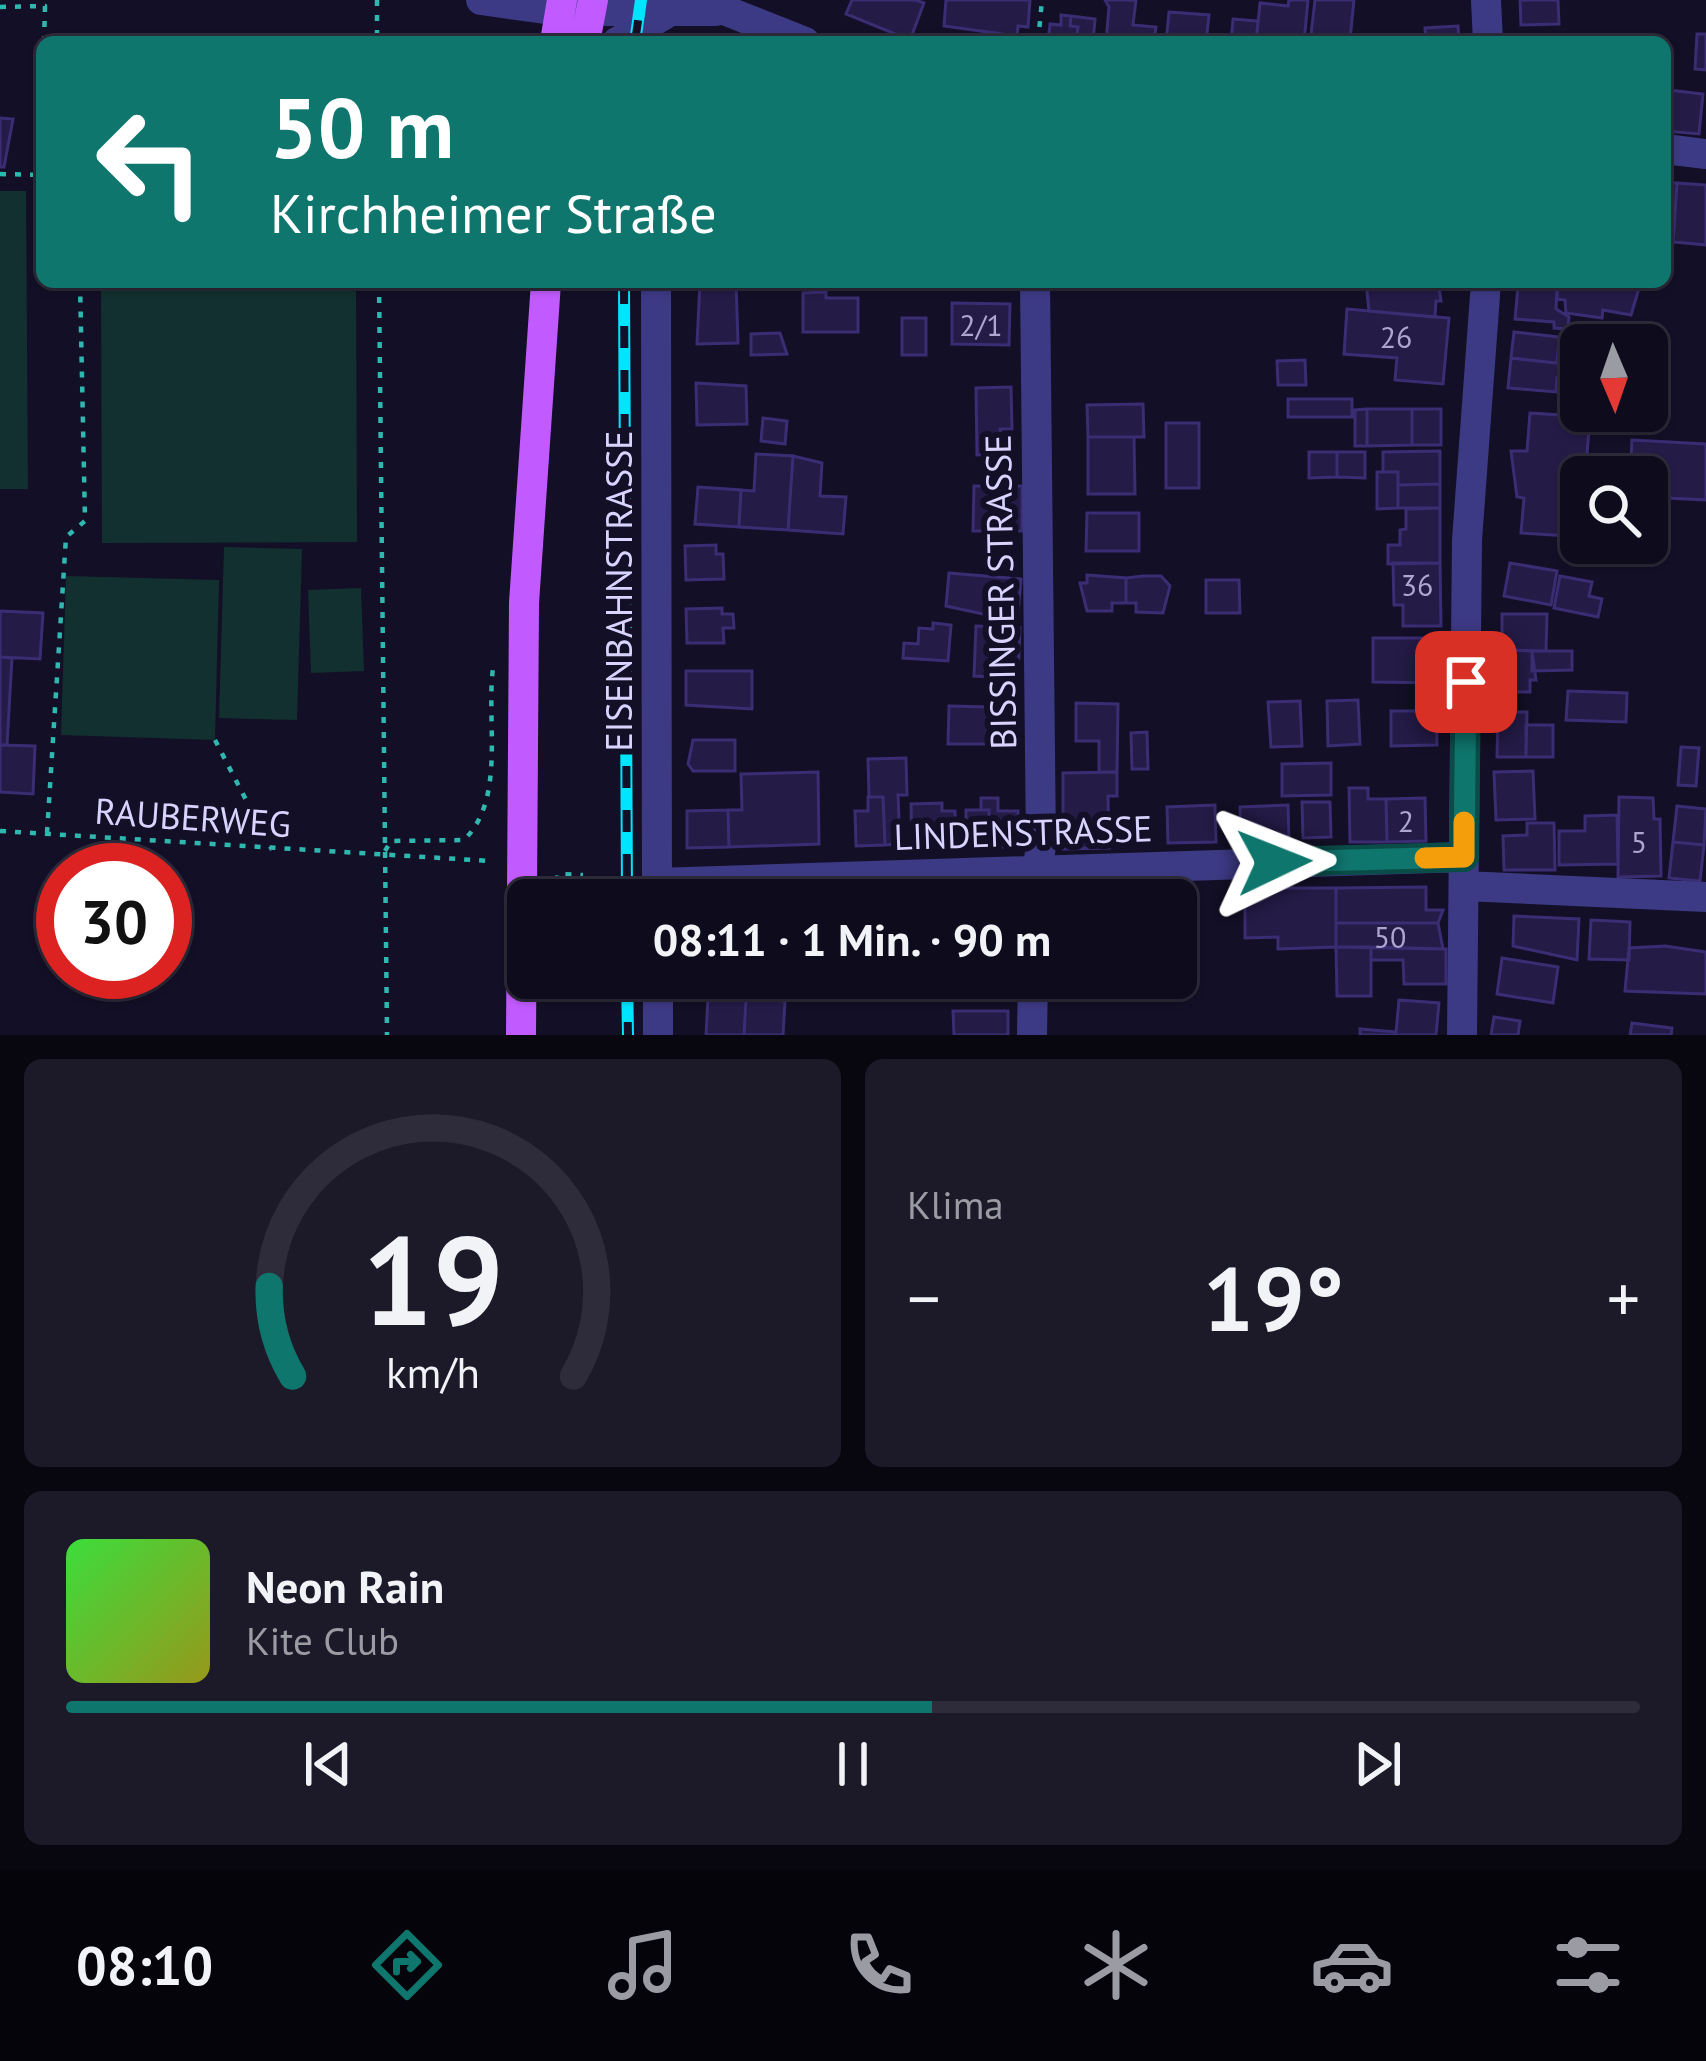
<!DOCTYPE html>
<html lang="de">
<head>
<meta charset="utf-8">
<style>
  body { margin:0; font-family:"PT Sans",sans-serif; background:#1c1929; color:#f1f3f6; height:100vh; display:flex; flex-direction:column; font-size:45px; white-space:nowrap }
  * { box-sizing:border-box; margin:0 }
  p { font-size:39px; color:#9b9ba3 }
  .icon { flex:none; width:66px; height:66px; fill:none; stroke:currentColor; stroke-width:2; stroke-linecap:round; stroke-linejoin:round }
  .map { position:relative; height:1035px; overflow:hidden }
  .details { display:flex; flex-direction:column; gap:24px; padding:24px; background:#08060f; flex:1 }
  .details>* { flex:none }
  .hud { position:absolute; left:36px; top:36px; width:1635px; height:252px; border-radius:18px; box-shadow:0 3px 9px #0004,0 0 0 3px #2e2b3b; background:#0f766e; color:#fff; overflow:hidden }
  .needle { width:78px; rotate:178deg }
  .buttons { position:absolute; left:1560px; top:324px; display:grid; gap:24px }
  .buttons a { display:grid; place-items:center; width:108px; height:108px; border-radius:18px; background:#0e0b1c; box-shadow:0 3px 9px #0004,0 0 0 3px #2e2b3b; font-size:60px }
  .speed { position:absolute; left:36px; top:843px; display:flex; gap:24px; font-size:60px; font-weight:700; text-align:center }
  .speed>* { display:grid; place-content:center; width:156px; height:156px; border-radius:50%; background:#0e0b1c; box-shadow:0 3px 9px #0004,0 0 0 3px #2e2b3b; line-height:1 }
  .speed .limit { border:18px solid #d22; background:#fff; color:#111 }
  .pin { position:absolute; display:grid; place-items:center; width:102px; height:102px; color:#fff; margin:-51px; border-radius:24px; box-shadow:0 6px 18px #0006 }
  .me { position:absolute; width:132px; margin:-66px; rotate:88deg; stroke-linejoin:round; filter:drop-shadow(0 0 9px #0008) }
  .turn { display:flex; align-items:center; gap:42px; height:252px; padding:0 36px; font-size:54px }
  .turn .icon { width:156px; height:156px; stroke-width:2.5 }
  .turn b { display:block; font-size:84px; line-height:102px }
  .big { font-size:90px; font-weight:800; line-height:1.1 }
  .details .tile { flex:1; display:flex; flex-direction:column; justify-content:center; gap:18px; min-width:0; padding:0 42px; border-radius:18px; background:#1c1929 }
  .details .dial { align-items:center; gap:0 }
  .dial svg { height:312px; overflow:visible; fill:none; stroke:#2e2b3b; stroke-width:7; stroke-linecap:round; text-anchor:middle }
  .dial text { fill:#f1f3f6; stroke:none }
  .song { display:flex; align-items:center; gap:36px }
  .cover { width:144px; height:144px; border-radius:18px; background:linear-gradient(135deg,hsl(120 70% 55%),hsl(60 70% 35%)) }
  .played { height:12px; border-radius:6px; background:linear-gradient(90deg,#0f766e 55%,#2e2b3b 55%) }
  .keys { display:flex; justify-content:space-around; direction:ltr }
  .heat { display:flex; justify-content:space-between; align-items:center; font-size:66px; direction:ltr }
  .details .tiles { flex:1; display:grid; gap:24px; grid-template-columns:1fr 1fr }
  .tile:last-child { grid-column:span 2 }
  .trip { position:absolute; left:507px; top:879px; width:690px; height:120px; border-radius:18px; background:#0e0b1c; box-shadow:0 3px 9px #0004,0 0 0 3px #2e2b3b; font-weight:800; line-height:120px; text-align:center }
  .dock { display:flex; height:192px; justify-content:space-around; align-items:center; background:#06040b; color:#9b9ba3 }
  .dock .icon { width:84px; height:84px }
  .dock .active { color:#0f766e }
  .dock b { font-size:54px; color:#f1f3f6 }
  .map>svg:first-child { display:block }
  .green { fill:#12302f }
  .building { fill:#241b47; stroke:#3b2d73; stroke-width:3 }
  .lines { fill:none; stroke-linecap:round; stroke-linejoin:round }
  .path { stroke:#2fb8b0; stroke-width:4.5; stroke-dasharray:6 9; stroke-linecap:butt }
  .minor { stroke:#3d3a85; stroke-width:30 }
  .major { stroke:#c25bff; stroke-width:30 }
  .rail-casing { stroke:#00e5ff; stroke-width:12 }
  .rail { stroke:#130f26; stroke-width:8; stroke-dasharray:22; stroke-linecap:butt }
  .route-casing { stroke:#0a4d48; stroke-width:30 }
  .route { stroke:#0f766e; stroke-width:21 }
  .slow { stroke:#f59e0b; stroke-width:21 }
  .labels { text-anchor:middle; dominant-baseline:central; stroke-width:12; stroke-linejoin:round; paint-order:stroke }
  .number-label { font-size:30px; fill:#aca6d1 }
  .street-label { font-size:36px; fill:#d9d4ff; stroke:#130f26 }
</style>
</head>
<body>
<div class="map">
<svg width="1706" height="1035" viewBox="0 0 1706 1035">
  <rect width="100%" height="100%" fill="#130f26"/>
  <path class="green" d="M0,191H26L28,489H0Z
    M101,282H356L357,542L102,543Z
    M224,547L302,549L297,720L219,718Z
    M66,576L219,580L215,740L61,735Z
    M361,588L364,671L311,673L308,590Z"/>
  <path class="building" d="M852,0H916L924,3L910,40L846,14Z
    M946,0H1030L1028,27L1018,26L1017,36L944,26Z
    M1105,0H1136L1133,25L1156,27L1154,42H1106L1109,7Z
    M1289,0H1308L1304,42H1256L1260,3L1288,6Z
    M1315,0H1354L1350,39L1311,35Z
    M1520,0H1558L1559,24L1521,25Z
    M1169,12L1209,15L1206,42H1166Z
    M1061,15L1071,16L1070,26L1078,27L1076,42H1048L1050,24L1061,25Z
    M1071,16L1095,19L1093,42H1076L1078,27L1070,26Z
    M1233,19L1258,21L1256,42H1231Z
    M1458,26L1459,42H1426L1425,28Z
    M1697,34H1706V70L1695,69Z
    M1669,90L1703,94L1699,134L1665,131Z
    M0,118L13,119L4,167H0Z
    M1665,182L1677,183L1674,229L1665,215Z
    M1677,183L1706,185V245L1673,242Z
    M700,282H736L738,343L697,344Z
    M1366,282H1438L1441,301H1436L1435,317L1369,311Z
    M1558,282H1641L1631,315L1603,310L1602,318L1566,313L1565,300L1557,299Z
    M1518,286L1557,289L1556,309L1569,317L1568,329L1554,328V322L1515,319Z
    M826,292V298H858V332H803V293Z
    M952,303L1010,304L1009,345L952,344Z
    M1347,309L1449,318L1443,384L1395,380L1397,358L1344,354Z
    M902,318H926V355H902Z
    M1514,332L1559,337L1557,363L1511,358Z
    M780,333L787,354L751,355V334Z
    M1559,337L1575,338L1571,379L1557,378L1556,392L1508,388L1511,358L1557,363Z
    M1305,360L1306,385H1278L1277,361Z
    M1647,367L1666,370L1662,391L1647,389Z
    M696,383L746,386L747,424L697,425Z
    M1011,387L1012,429H1000L1001,444H1011V454L977,455L976,388Z
    M1288,399H1352V417H1288Z
    M1143,404L1144,437H1088L1087,405Z
    M1367,409V446H1355V410Z
    M1367,409H1412V445L1367,446Z
    M1412,409H1441V445H1412Z
    M1530,413L1575,416L1574,429L1589,430L1581,526L1569,525L1568,536L1521,533L1524,498L1517,497L1511,451H1527Z
    M763,418L787,421L785,444L761,441Z
    M1166,423H1199V488H1166Z
    M1088,437H1134L1135,494H1088Z
    M1632,440L1706,444V500L1647,497V477H1630Z
    M1440,451V484L1398,485V472H1383V452Z
    M1309,452H1337V477L1309,478Z
    M1337,452H1365V478L1337,477Z
    M756,454L793,456L788,530L739,527L741,490L754,491Z
    M793,456L822,463L820,496L846,497L843,534L788,530Z
    M1377,472H1398V508L1377,509Z
    M1440,484V508H1398V485Z
    M974,486H1022V531H973Z
    M698,487L741,490L739,527L695,524Z
    M1440,508V563L1388,564V545H1400V530L1406,529V509Z
    M1087,513H1139V551H1086Z
    M716,545V554H723L724,579L686,580L685,546Z
    M1393,563H1440L1441,626H1403V605H1394Z
    M1510,563L1557,571L1551,605L1504,596Z
    M949,573L1021,579L1018,613L992,611V616L946,606Z
    M1087,575L1126,578V603H1112V611H1087L1080,583H1087Z
    M1143,576H1161L1170,586L1163,613L1136,612V603H1126V578Z
    M1560,576L1592,582L1589,596L1602,599L1598,617L1554,608Z
    M1206,580H1239L1240,613H1206Z
    M722,608V614H733L734,628H723L724,643H687L686,609Z
    M0,611L43,613L40,659L0,657Z
    M1502,614H1547L1546,651L1502,650Z
    M933,623L951,625L948,661L903,658L904,643L918,644L919,628L933,629Z
    M976,626L1020,628L1018,678L974,676Z
    M1373,638H1438L1437,683L1373,682Z
    M1502,650L1532,651L1536,680H1530V692H1501Z
    M1532,651H1572V670L1532,671Z
    M0,657L12,658L7,745H0Z
    M686,671H752V709L686,705Z
    M1568,691L1627,693L1626,722L1566,720Z
    M1358,700L1360,744L1328,746L1327,701Z
    M1300,701L1302,746L1271,747L1268,702Z
    M1076,703L1118,704L1117,772H1099V741H1076Z
    M949,706L990,707L989,744H948Z
    M990,707H1019L1018,745L989,744Z
    M1391,711H1436L1437,745L1391,746Z
    M1498,712H1527L1526,757H1497Z
    M1526,725H1553V757H1526Z
    M1147,732L1148,769H1132L1131,733Z
    M693,740H735V771H693L688,764Z
    M0,745L35,746L33,794L0,792Z
    M1681,747L1699,748L1696,786L1678,785Z
    M906,758L907,795H898L900,844L885,845L883,797H869L868,759Z
    M1331,763V795L1282,796V764Z
    M1533,771L1535,819L1496,820L1494,772Z
    M818,772L819,844L729,847L728,810H742L741,774Z
    M1117,772V796H1108L1109,848L1063,849V773Z
    M1349,788H1368V799H1386L1387,842H1350Z
    M868,797H883L885,845L856,846L855,811H868Z
    M1619,797L1653,798L1654,819H1660L1661,876L1618,877Z
    M981,798H998V811H1018V847H989V810H981Z
    M1425,798L1426,841L1387,842L1386,799Z
    M1302,802H1330L1331,837L1303,838Z
    M942,803V811H955L956,845L912,846L911,804Z
    M1215,805L1216,842L1168,843L1167,807Z
    M1288,805L1289,842L1241,843L1240,807Z
    M1677,806L1706,809L1704,845L1673,842Z
    M728,810L729,847L687,848V811Z
    M966,810H989V847H966Z
    M1617,815L1618,864L1559,865V831H1585V816Z
    M1527,823H1554L1555,870H1504L1503,836L1527,835Z
    M1673,842L1704,845L1700,881L1669,878Z
    M1245,883L1265,888H1336V947L1278,949V937L1245,938Z
    M1135,886V900H1091V887Z
    M1426,887V910H1443L1438,923H1336V888Z
    M1514,916L1579,919L1577,960L1513,946Z
    M1591,920L1630,922L1629,960L1589,959Z
    M1336,923H1438L1443,949L1336,947Z
    M1665,946L1706,952V994L1625,991L1629,948Z
    M1336,947H1371V996H1337Z
    M1371,947L1446,949V984H1404L1403,960H1371Z
    M1502,958L1558,967L1553,1003L1497,994Z
    M1062,978H1120V988L1062,987Z
    M708,997L746,999L744,1035H706Z
    M746,999L785,1001L783,1035H744Z
    M1399,1000L1439,1003L1436,1035H1360V1029L1396,1032Z
    M953,1011H1008V1035H954Z
    M1494,1017L1520,1021L1518,1035H1491Z
    M1632,1023L1672,1028L1671,1035H1630Z"/>
  <g class="lines">
    <path class="path" d="M377,0V42
      M0,7L45,6L44,42
      M1038,42L1042,0
      M0,174L42,175
      M379,282L387,1035
      M215,740L272,850
      M0,831L490,861
      M47,833L66,537L85,521L80,282
      M385,851L391,841L464,840C506,799 486,722 493,668
      M553,896L558,874L583,875"/>
    <path class="minor" d="M481,0L560,11H716
      M699,0L805,42
      M1486,0L1488,42
      M617,42L664,15
      M1665,149L1706,154
      M656,282L657,900
      M657,883L1464,857
      M1464,886L1706,897
      M1033,900L1041,846L1035,282
      M658,978V1035
      M1032,1035L1033,978
      M1462,1035L1467,540L1486,282"/>
    <path class="major" d="M555,42L562,0
      M585,42L593,0
      M521,1035L524,603L546,282"/>
    <g class="rail-casing">
      <path id="rail" d="M635,42L641,0
        M624,282L627,900
        M627,978L628,1035"/>
    </g>
    <use href="#rail" class="rail"/>
  </g>
  <g class="lines">
    <g class="route-casing">
      <path id="route" d="M1274,862L1464,857L1466,682"/>
    </g>
    <use href="#route" class="route"/>
    <path class="slow" d="M1425,858L1464,857V822"/>
  </g>
  <g class="labels">
    <g class="number-label">
      <text x="981" y="324">2/1</text>
      <text x="1396" y="336">26</text>
      <text x="1417" y="584">36</text>
      <text x="1406" y="820">2</text>
      <text x="1639" y="841">5</text>
      <text x="1390" y="936">50</text>
    </g>
    <g class="street-label">
      <text transform="translate(618 591) rotate(-90)">EISENBAHNSTRASSE</text>
      <text transform="translate(1000 592) rotate(-91)">BISSINGER STRASSE</text>
      <text transform="translate(193 817) rotate(4)">RAUBERWEG</text>
      <text transform="translate(1023 832) rotate(-2)">LINDENSTRASSE</text>
    </g>
  </g>
</svg>
<div class="buttons">
<a><svg class="needle" viewBox="-14 -14 28 28"><path d="M0-13l5 13h-10z" fill="#e53935"/><path d="M0 13l5-13h-10z" fill="#9b9ba3"/></svg></a>
<a><svg class="icon" aria-label="search" viewBox="0 0 24 24"><circle cx="10" cy="10" r="6"/><path d="M15 15l6 6"/></svg></a>
</div>
<div class="speed"><div class="limit">30</div></div>
<div class="pin" style="left:1466px;top:682px;background:#d93025"><svg class="icon" aria-label="arrive" viewBox="0 0 24 24"><path d="M6 21V4h12l-3 4 3 4H6"/></svg></div>
<svg class="me" style="left:1274px;top:862px" viewBox="-20 -20 40 40"><path d="M0-17L14 15 0 8-14 15z" fill="#0f766e" stroke="#fff" stroke-width="4"/></svg>
<div class="trip">08:11 · 1 Min. · 90 m</div>
<div class="hud">
<div class="turn"><svg class="icon" aria-label="left" viewBox="0 0 24 24"><path d="M17 20v-9H6M10 6l-5 5 5 5"/></svg><div><b>50 m</b>Kirchheimer Straße</div></div>
</div>
</div>
<section class="details">
<div class="tiles">
<div class="tile dial"><svg viewBox="0 0 100 80">
<path d="M14 69A42 42 0 1 1 86 69"/>
<path d="M14 69A42 42 0 0 1 8 46" stroke="#0f766e"/>
<text x="50" y="56" font-size="32" font-weight="700">19</text>
<text x="50" y="72" font-size="11">km/h</text>
</svg></div>
<div class="tile"><p>Klima</p>
<div class="heat"><a>−</a><b class="big">19°</b><a>+</a></div>
</div>
<div class="tile">
<div class="song"><i class="cover"></i><div><b>Neon Rain</b><p>Kite Club</p></div></div>
<div class="played"></div>
<div class="keys"><svg class="icon" aria-label="previous" viewBox="0 0 24 24"><path d="M18 5L8 12l10 7zM5 5v14"/></svg><svg class="icon" aria-label="pause" viewBox="0 0 24 24"><path d="M8 5v14M16 5v14"/></svg><svg class="icon" aria-label="next" viewBox="0 0 24 24"><path d="M6 5l10 7-10 7zM19 5v14"/></svg></div>
</div>
</div>
</section>
<nav class="dock">
<b>08:10</b>
<svg class="icon active" aria-label="directions" viewBox="0 0 24 24"><path d="M12 3l9 9-9 9-9-9zM9 14v-3h6M13 9l2 2-2 2"/></svg>
<svg class="icon" aria-label="music" viewBox="0 0 24 24"><path d="M9 18V5l10-2v13"/><circle cx="6" cy="18" r="3"/><circle cx="16" cy="16" r="3"/></svg>
<svg class="icon" aria-label="phone" viewBox="0 0 24 24"><path d="M5 4h4l2 5-3 2q2 4 5 5l2-3 5 2v4C11 20 4 13 5 4z"/></svg>
<svg class="icon" aria-label="climate" viewBox="0 0 24 24"><path d="M12 3v18M4 7l16 10M4 17L20 7"/></svg>
<svg class="icon" aria-label="car" viewBox="0 0 24 24"><path d="M5 17H2v-5l4-1 3-4h7l3 4 3 1v5h-3M9 17h6M6 11h13"/><circle cx="7" cy="17" r="2"/><circle cx="17" cy="17" r="2"/></svg>
<svg class="icon" aria-label="filters" viewBox="0 0 24 24"><path d="M4 7h16M4 17h16"/><circle cx="9" cy="7" r="2"/><circle cx="15" cy="17" r="2"/></svg>
</nav>
</body>
</html>
